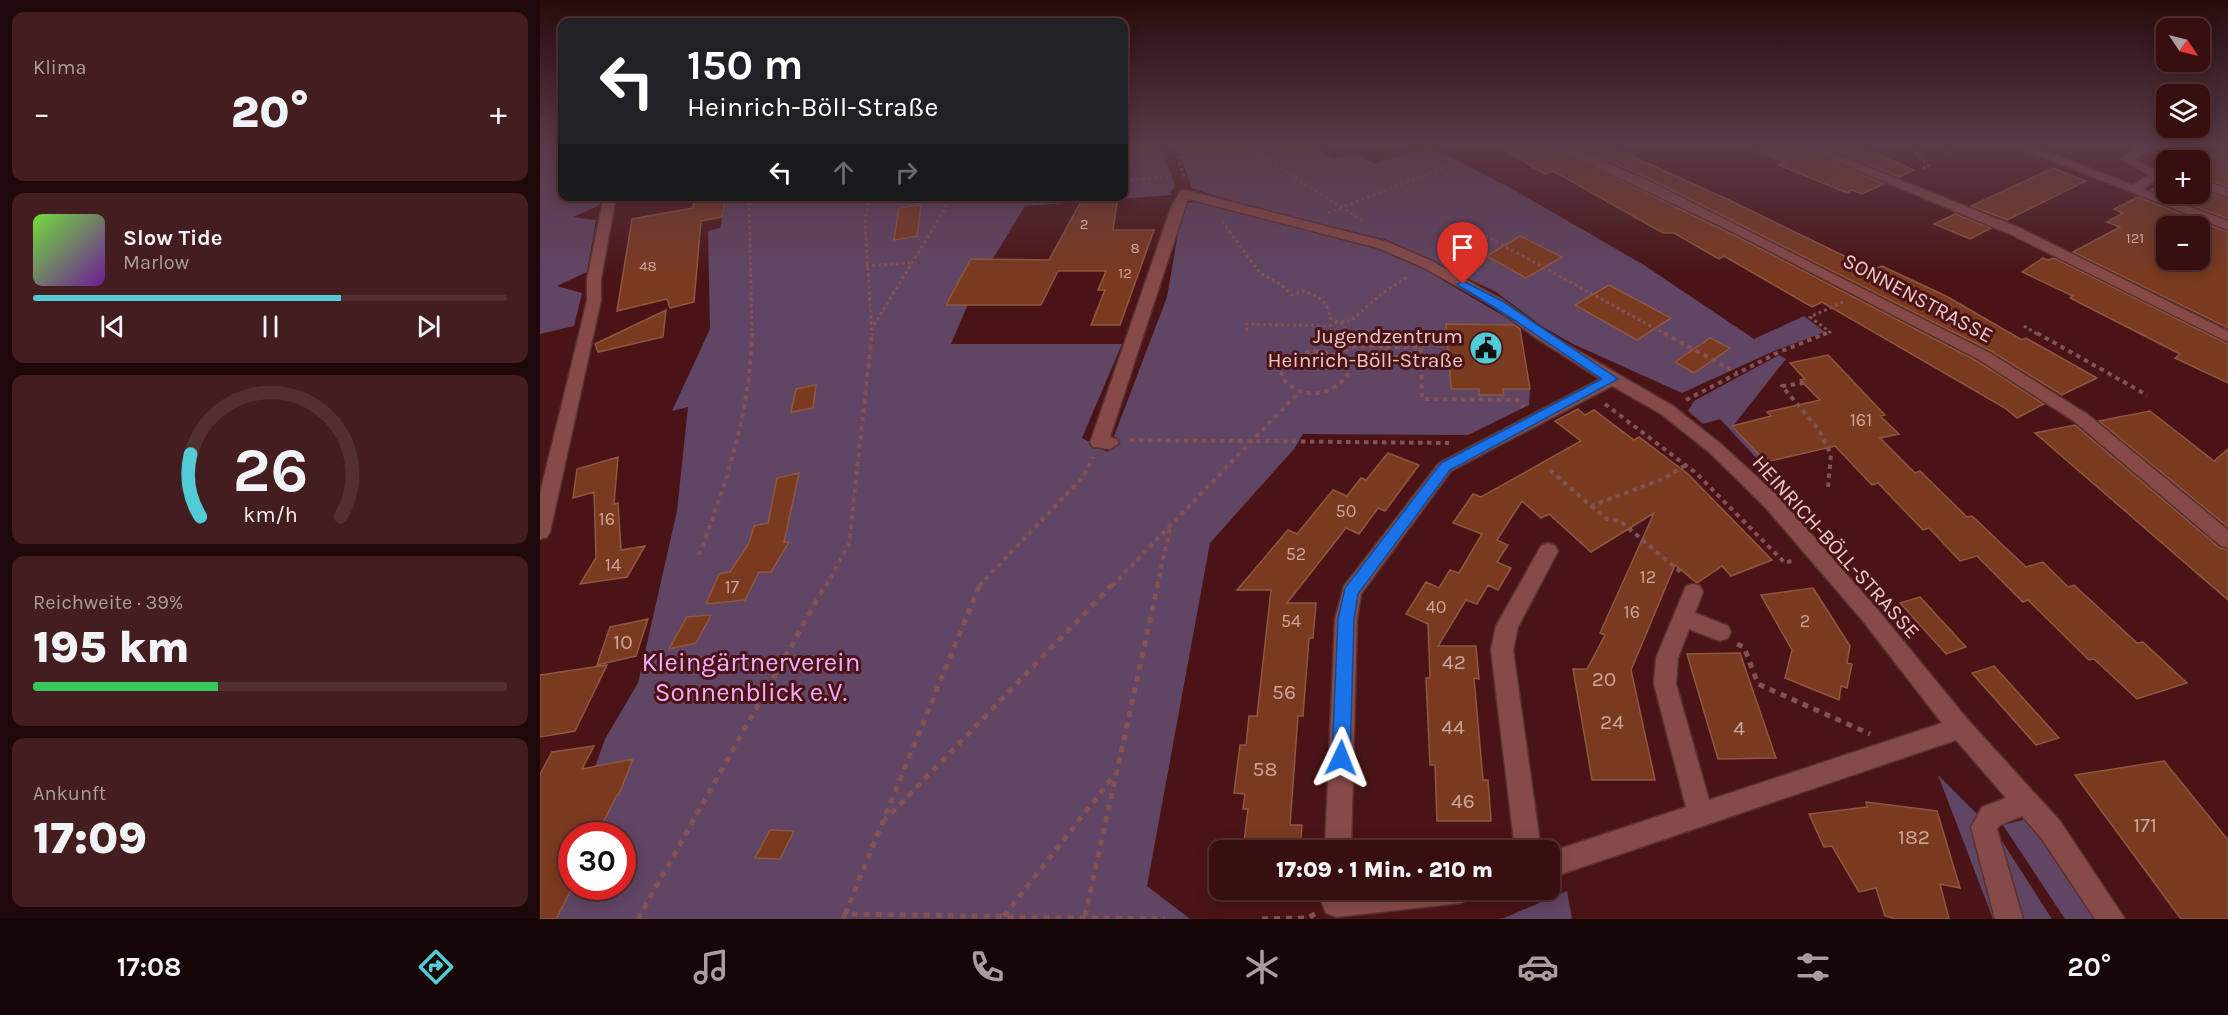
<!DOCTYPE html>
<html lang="de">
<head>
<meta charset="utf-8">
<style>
  body { margin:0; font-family:Karla,sans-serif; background:#431d1f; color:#f1f3f6; height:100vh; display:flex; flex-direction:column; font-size:22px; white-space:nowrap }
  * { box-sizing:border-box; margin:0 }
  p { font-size:20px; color:#ab9c9f }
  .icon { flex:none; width:33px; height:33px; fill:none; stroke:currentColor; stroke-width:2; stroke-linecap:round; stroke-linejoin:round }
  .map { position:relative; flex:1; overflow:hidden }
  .drawer { display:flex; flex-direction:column; gap:12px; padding:12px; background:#1f0809; width:540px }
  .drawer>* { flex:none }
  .guide { position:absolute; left:18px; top:18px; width:570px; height:183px; border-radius:12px; box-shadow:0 3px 15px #0003,0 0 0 2px #522f31; background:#202124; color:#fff; overflow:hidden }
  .needle { width:39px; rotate:125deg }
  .buttons { position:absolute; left:1616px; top:18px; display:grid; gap:12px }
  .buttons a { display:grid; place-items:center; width:54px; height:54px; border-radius:12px; background:#380f11; box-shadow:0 3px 15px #0003,0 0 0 2px #522f31; font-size:30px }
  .speed { position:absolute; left:18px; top:822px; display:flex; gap:12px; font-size:30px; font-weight:700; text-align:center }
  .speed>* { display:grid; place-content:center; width:78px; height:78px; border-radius:50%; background:#380f11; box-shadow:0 3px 15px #0003,0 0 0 2px #522f31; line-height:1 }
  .speed .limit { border:9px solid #d22; background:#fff; color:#111 }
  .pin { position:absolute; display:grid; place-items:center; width:51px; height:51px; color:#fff; margin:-62px -26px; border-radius:50% 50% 50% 0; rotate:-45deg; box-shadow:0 0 6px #0007 }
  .pin .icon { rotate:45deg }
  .me { position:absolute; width:66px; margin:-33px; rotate:2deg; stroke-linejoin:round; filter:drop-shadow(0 0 4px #0008) }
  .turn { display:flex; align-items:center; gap:21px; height:126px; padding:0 30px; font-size:27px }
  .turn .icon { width:78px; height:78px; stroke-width:2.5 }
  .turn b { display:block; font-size:42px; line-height:51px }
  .lanes { display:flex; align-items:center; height:57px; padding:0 30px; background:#0003; justify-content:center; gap:30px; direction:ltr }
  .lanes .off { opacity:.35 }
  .big { font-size:45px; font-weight:800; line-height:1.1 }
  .drawer .card { flex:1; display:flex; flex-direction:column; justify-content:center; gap:9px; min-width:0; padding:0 21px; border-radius:12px; background:#431d1f }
  .drawer .dial { align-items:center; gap:0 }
  .dial svg { height:156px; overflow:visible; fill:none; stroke:#522f31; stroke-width:7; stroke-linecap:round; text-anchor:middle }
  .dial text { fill:#f1f3f6; stroke:none }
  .song { display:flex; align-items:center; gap:18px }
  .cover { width:72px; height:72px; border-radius:9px; background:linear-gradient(135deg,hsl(100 70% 55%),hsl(280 70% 35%)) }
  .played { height:6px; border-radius:3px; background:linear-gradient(90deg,#51ccd4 65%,#522f31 65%) }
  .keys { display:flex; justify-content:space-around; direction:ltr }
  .heat { display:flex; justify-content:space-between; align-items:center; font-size:33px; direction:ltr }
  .charge { height:9px; border-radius:4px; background:linear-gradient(90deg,#34c759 39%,#522f31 0) }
  .trip { position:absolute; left:669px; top:840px; width:351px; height:60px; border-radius:12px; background:#380f11; box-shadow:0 3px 15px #0003,0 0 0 2px #522f31; font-weight:800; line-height:60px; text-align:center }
  .dock { display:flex; height:96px; justify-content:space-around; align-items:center; background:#160607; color:#ab9c9f }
  .dock .icon { width:42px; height:42px }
  .dock .active { color:#51ccd4 }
  .dock b { font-size:27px; color:#f1f3f6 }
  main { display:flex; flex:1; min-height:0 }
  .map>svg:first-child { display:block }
  .green { fill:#604564; fill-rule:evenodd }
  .building { fill:#7a3a1f; stroke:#8f5741; stroke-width:1.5; fill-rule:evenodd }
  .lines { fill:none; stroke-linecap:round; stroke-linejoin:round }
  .minor-casing { stroke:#5b3031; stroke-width:3 }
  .path-far2 { stroke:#825254; stroke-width:3; stroke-dasharray:3 3; stroke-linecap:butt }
  .path-far1 { stroke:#825254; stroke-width:4; stroke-dasharray:4.5 4.5; stroke-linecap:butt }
  .path { stroke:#825254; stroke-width:5; stroke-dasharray:6 6; stroke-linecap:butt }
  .minor { fill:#864a49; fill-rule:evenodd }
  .route { fill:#1a73e8; stroke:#114b97; stroke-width:1.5 }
  .labels { text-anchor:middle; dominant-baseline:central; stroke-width:6; stroke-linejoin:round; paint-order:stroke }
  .far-number-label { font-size:15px; fill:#cfa49c }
  .number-label { font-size:18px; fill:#cfa49c }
  .street-label { font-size:21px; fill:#ebc7c5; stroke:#4a1417 }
  .poi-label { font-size:21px; fill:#ebc7c5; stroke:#4a1417; text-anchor:end }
  .near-number-label { font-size:21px; fill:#cfa49c }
  .near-park-label { font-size:26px; fill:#f0acfb; stroke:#4a1417 }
</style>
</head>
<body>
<main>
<section class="drawer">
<div class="card"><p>Klima</p>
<div class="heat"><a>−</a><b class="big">20°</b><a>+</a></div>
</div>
<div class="card">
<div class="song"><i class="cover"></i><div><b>Slow Tide</b><p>Marlow</p></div></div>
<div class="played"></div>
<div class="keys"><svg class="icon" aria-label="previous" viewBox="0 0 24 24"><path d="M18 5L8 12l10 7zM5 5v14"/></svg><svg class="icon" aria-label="pause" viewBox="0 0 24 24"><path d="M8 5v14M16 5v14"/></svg><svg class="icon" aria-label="next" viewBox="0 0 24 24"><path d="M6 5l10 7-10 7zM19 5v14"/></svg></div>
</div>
<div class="card dial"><svg viewBox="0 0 100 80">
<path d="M14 69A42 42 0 1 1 86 69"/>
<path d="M14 69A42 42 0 0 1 9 37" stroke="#51ccd4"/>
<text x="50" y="56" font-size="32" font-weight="700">26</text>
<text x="50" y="72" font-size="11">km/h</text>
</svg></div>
<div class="card"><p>Reichweite · 39%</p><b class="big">195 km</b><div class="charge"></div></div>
<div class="card"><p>Ankunft</p><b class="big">17:09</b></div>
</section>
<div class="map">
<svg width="1688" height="919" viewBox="0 0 1688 919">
  <rect width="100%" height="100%" fill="#4a1417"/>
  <path class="green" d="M0,145H22V196L62,197L60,205L33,217L56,220L47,272L17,286L42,293L34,326L0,334Z
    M584,145H621L635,186L630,192L632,195L485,206L434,290L411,344H582L542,438L568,452L627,297L643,204L657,201L832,246L863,257L979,325L990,389L989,405L928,435L763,434L754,449L670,543L607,886L650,919H0L65,739L98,683L137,511L148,407L132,411L170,329L168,231L180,228L187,197L584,196ZM32,836H82V886H32Z
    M636,145H772L793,159L816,152L834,164L890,146L976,191L1104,265L1214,339L1264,316L1285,332L1234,351L1142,393L1033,344L1003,327L956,292L844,239L712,208L652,188Z
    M1239,355L1246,359L1193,426L1252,491L1248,492L1180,419L1163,424L1148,411L1154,401Z
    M1398,775L1458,835L1512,919H1453Z
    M1487,819L1554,919H1525L1463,825Z
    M1027,891L1032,919H956L964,918Z"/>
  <path class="building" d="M955,145H1008L1200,238L1437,361L1504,404L1477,418L1465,408L1282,302L1272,307L1184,256L1179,259L1134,233H1123L1013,171L1005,174Z
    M1032,145H1067L1189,200L1323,265L1335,269L1342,266L1406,296L1482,340L1486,338L1557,378L1522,395L1451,351L1108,178Z
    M1204,145H1255L1344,184L1322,194L1312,190L1307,193L1239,165L1244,162Z
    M1281,145H1316L1374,170L1359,177Z
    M1688,148V187L1659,177V164Z
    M1513,168L1546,181L1467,220L1431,206Z
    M1626,181V194H1659V189L1688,199V219L1611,190Z
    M154,196H186L182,217L161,221L154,302L130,308L127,299L77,311L92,219L153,208Z
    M544,196H578L573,230H614L580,325H551L565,290H558L566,271H518L501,305H406L431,259L509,260Z
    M1598,197L1688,232V328L1533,252L1580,227L1567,222L1583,213L1574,209ZM1626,226H1659V260H1626Z
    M381,205L377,236L354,240L359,208Z
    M1415,214L1451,228L1430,239L1394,224Z
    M980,236L1022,257L986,278L947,256Z
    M1503,258L1508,260L1514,258L1688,344V383L1635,358L1640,354L1530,298L1533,296L1482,272Z
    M1069,285L1131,318L1097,340L1035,305Z
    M126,310L123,337L58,352L55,344Z
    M906,324L974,325L980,329L990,389H963L964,395H939V389H911Z
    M1170,338L1190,348L1154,373L1135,362Z
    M1288,355L1345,415L1340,416L1359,434L1340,438L1375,473L1380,471L1427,517L1432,516L1486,567L1503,562L1528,587L1534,585L1597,643L1603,642L1647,683L1597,699L1554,659L1549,660L1488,600L1483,602L1437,556L1420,561L1389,528L1383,530L1338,483L1332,485L1295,446L1226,462L1192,426L1231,416L1227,412L1280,400L1260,380L1265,379L1250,363Z
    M276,385L273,408L251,412L256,389Z
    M1038,409L1045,415L1054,410L1094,440L1099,437L1148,474L1232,560L1191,576L1182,566L1157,583L1135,565L1091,670L1115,780H1052L1033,669H1047L1065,635L1060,633L1114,513L1051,552L1009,514L1001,518L982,501L957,540L968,545L957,562L971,568L958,590L948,585L937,604L926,600L898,646H936L939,679L934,678L943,780H948L951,821H897L895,765H890L886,678H890L888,624L866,614L886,582L899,588L910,570L919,573L942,534L913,523L933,494L941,497L1041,441L1015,421Z
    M1610,411L1674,461L1688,449V527L1559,421Z
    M1535,425L1680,548L1688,550V600L1495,433Z
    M848,453L879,465L845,511L838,508L819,534L806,528L747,603H776L773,638H769L763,716H758L750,825H762L760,850H703L708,809H703L705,794L694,793L700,745H706L709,716H717L731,590H697L748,530L757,534L793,490L807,496L821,478L826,480Z
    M78,457L74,504L78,503L81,550L105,546L87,577L40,584L56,558L54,492L33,498L37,469Z
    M259,473L244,542H249L231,572H219L205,600L166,604L179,574L190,572L209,543L214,526L228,523L237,478Z
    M1273,588L1310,646L1307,663L1312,664L1307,688L1301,686L1299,700L1245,678L1252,650L1221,595Z
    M1380,597L1426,647L1406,654L1360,603Z
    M171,615L156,643L129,649L147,617Z
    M108,619L96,656L57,665L70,627Z
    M1200,653L1236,758L1178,759L1147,654Z
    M67,665L35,731L0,737V675Z
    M1454,666L1519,738L1496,745L1432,673Z
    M54,746L42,769L93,759L79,794L77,795L56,836H32V888L16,919H0V774L12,752Z
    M1624,761L1688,840V919H1641L1535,775Z
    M1326,802L1397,811L1420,888L1400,884L1409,919H1356L1345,916L1336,888L1319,892L1292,846L1284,847L1269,814L1327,807Z
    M230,830L254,831L240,859L215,858Z"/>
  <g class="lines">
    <g class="minor-casing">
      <path id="minor" d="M1010,145H1026L1107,180L1450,353L1547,414L1688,530V548L1681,546L1535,422L1438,359L1201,236Z
        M1257,145H1274L1482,229L1688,331V342L1472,235Z
        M1472,145H1489L1593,185L1609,175L1581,159L1600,145H1614L1595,159L1624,175L1603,189L1688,221V230Z
        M1659,179L1688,189V197L1659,187Z
        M645,190L848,242L892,261L963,300L1006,332L1133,406L1181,444L1239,497L1337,609L1428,720L1520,821L1585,919H1555L1502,839L1482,816L1460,825L1457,829L1483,919H1455L1431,827L1442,807L1466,798L1416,740L1010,878V852L1146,807L1114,684L1116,658L1146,586L1153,584L1160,586L1163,592L1155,613L1188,626L1191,632L1188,638L1180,641L1149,629L1138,658L1136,684L1169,800L1402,723L1323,621L1225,507L1169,452L1121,414L1072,386L911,471L821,594L817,619L811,850H785L795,619L804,586L899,463L1060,379L996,338L953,306L882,267L838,248L648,199L570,437L576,439L579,443L570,449L553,447L550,443L632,205L641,191Z
        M64,196H76L61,279V300L10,532L7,537L0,539V493L40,330L47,300V279Z
        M1008,543L1015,546L1018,551L978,627L973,650L1001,850H975L951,650L956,626L1001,546Z
        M784,890H934L930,899L921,903L796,917L786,913L782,903Z"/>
    </g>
    <path class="path-far2" d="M634,145L645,180
      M704,145L823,221
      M1376,145V153L1389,166L1382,168
      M1407,154V150L1413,145
      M584,180L628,177
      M209,196L212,335
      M329,196L325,223L332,335
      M788,213L916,163
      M682,221L720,273L742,285L752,295L762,291C777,295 788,301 790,318L798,322L811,321L841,294L869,276
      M905,255L939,232L1127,335
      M326,266L370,263
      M801,322L809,335
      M334,325L405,209L408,196
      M1484,326L1499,335
      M707,331L706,324L789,326L797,322
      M1283,335L1290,332L1270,317L1303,302"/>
    <path class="path-far1" d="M808,333L816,346
      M1124,333L1197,373
      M1497,333L1607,395
      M846,347H881L882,399L977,400L984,407
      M774,351C789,353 806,355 809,373C792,398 759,401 741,376L745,363L762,353Z
      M795,354L816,346L846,347L844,357L881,358
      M1264,383L1242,386L1279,430L1291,455L1288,487
      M1146,400L1237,353L1287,333
      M1065,404L1156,473L1245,563L1254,560
      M590,440L909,443
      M1010,470L1051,506L1123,479L1146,465
      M1051,506L1067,519L1080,521L1143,574
      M159,555C187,482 210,412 212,333
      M286,586L309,544L332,333
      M439,586L543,477L553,457
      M572,586L759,392
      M617,586L631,524"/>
    <path class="path" d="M1197,644L1204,647L1218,684L1330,734
      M343,822L573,584
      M305,914L440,584
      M464,916L576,773
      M545,916L618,584
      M98,919L286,584
      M303,919L305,914L625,919
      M722,919L767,918L775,914"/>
    <use href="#minor" class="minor"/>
  </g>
  <linearGradient id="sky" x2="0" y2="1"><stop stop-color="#290b0d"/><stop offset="0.53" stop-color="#5a3a47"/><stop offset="1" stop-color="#5a3a47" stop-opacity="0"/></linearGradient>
  <rect width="1688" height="274" fill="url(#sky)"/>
  <path class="route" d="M923,281L962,301L1078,379L910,470L818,594L814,619L810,758L807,764L801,766L795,764L792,758L798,619L805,588L901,463L1062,379C1014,348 969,314 919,286L917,284Z"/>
  <defs>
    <g id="civic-disc" transform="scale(1.725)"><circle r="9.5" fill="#51ccd4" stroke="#4a1417"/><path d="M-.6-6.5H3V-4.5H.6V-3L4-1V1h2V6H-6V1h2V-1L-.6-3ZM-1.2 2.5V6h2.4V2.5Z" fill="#111"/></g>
  </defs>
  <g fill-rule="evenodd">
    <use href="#civic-disc" x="946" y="348"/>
  </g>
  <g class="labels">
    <g class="far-number-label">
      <text x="544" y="224">2</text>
      <text x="1595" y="238">121</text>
      <text x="595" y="248">8</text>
      <text x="108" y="266">48</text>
      <text x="585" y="273">12</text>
    </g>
    <g class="number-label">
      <text x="1321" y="420">161</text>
      <text x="806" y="511">50</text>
      <text x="67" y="519">16</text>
      <text x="756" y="554">52</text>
      <text x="73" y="565">14</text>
      <text x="1108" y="577">12</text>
      <text x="192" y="587">17</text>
      <text x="896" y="607">40</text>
      <text x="1092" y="612">16</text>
      <text x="751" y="621">54</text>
      <text x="1265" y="621">2</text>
    </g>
    <g class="street-label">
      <text transform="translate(1378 298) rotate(28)">SONNENSTRASSE</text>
      <text transform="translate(1296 547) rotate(48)">HEINRICH-BÖLL-STRASSE</text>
    </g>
    <g class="poi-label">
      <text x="923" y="336">Jugendzentrum<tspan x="923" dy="24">Heinrich-Böll-Straße</tspan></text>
    </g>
    <g class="near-number-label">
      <text x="83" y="642">10</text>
      <text x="914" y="662">42</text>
      <text x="1064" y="679">20</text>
      <text x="744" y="692">56</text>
      <text x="1072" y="722">24</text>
      <text x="913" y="727">44</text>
      <text x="1199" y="728">4</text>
      <text x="725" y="769">58</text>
      <text x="923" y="801">46</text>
      <text x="1605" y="825">171</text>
      <text x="1374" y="837">182</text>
    </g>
    <g class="near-park-label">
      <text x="211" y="662">Kleingärtnerverein<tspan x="211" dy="30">Sonnenblick e.V.</tspan></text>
    </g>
  </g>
</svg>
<div class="buttons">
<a><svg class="needle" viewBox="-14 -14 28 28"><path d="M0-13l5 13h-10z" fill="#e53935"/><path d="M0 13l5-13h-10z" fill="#ab9c9f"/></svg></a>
<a><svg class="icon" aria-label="layers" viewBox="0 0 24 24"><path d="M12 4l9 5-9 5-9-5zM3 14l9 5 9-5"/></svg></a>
<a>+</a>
<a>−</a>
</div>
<div class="speed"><div class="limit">30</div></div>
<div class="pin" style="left:923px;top:284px;background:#d93025"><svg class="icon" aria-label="arrive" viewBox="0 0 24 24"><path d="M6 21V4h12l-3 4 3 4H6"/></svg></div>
<svg class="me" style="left:801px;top:758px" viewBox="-20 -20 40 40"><path d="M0-17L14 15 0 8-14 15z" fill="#1a73e8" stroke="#fff" stroke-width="4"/></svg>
<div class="trip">17:09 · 1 Min. · 210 m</div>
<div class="guide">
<div class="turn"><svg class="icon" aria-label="left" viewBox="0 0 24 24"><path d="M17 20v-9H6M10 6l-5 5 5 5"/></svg><div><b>150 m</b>Heinrich-Böll-Straße</div></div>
<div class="lanes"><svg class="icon" aria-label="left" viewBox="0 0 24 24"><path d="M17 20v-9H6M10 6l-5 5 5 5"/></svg><svg class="icon off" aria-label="ahead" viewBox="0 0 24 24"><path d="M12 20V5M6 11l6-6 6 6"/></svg><svg class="icon off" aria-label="right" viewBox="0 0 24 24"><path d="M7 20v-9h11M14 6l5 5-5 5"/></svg></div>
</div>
</div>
</main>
<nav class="dock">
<b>17:08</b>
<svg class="icon active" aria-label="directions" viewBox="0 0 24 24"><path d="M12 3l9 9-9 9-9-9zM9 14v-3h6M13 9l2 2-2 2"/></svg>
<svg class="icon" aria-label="music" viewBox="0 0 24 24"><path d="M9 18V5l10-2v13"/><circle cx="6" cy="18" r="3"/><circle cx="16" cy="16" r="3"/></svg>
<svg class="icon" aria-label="phone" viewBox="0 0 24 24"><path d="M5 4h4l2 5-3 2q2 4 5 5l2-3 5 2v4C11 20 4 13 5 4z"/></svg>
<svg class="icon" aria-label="climate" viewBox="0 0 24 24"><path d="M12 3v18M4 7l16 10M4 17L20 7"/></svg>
<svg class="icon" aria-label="car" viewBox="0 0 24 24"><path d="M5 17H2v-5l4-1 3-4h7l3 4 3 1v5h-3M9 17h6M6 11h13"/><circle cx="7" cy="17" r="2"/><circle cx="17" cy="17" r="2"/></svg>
<svg class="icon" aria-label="filters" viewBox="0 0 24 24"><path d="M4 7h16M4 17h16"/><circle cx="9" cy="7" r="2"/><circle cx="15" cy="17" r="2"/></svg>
<b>20°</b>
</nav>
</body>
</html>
